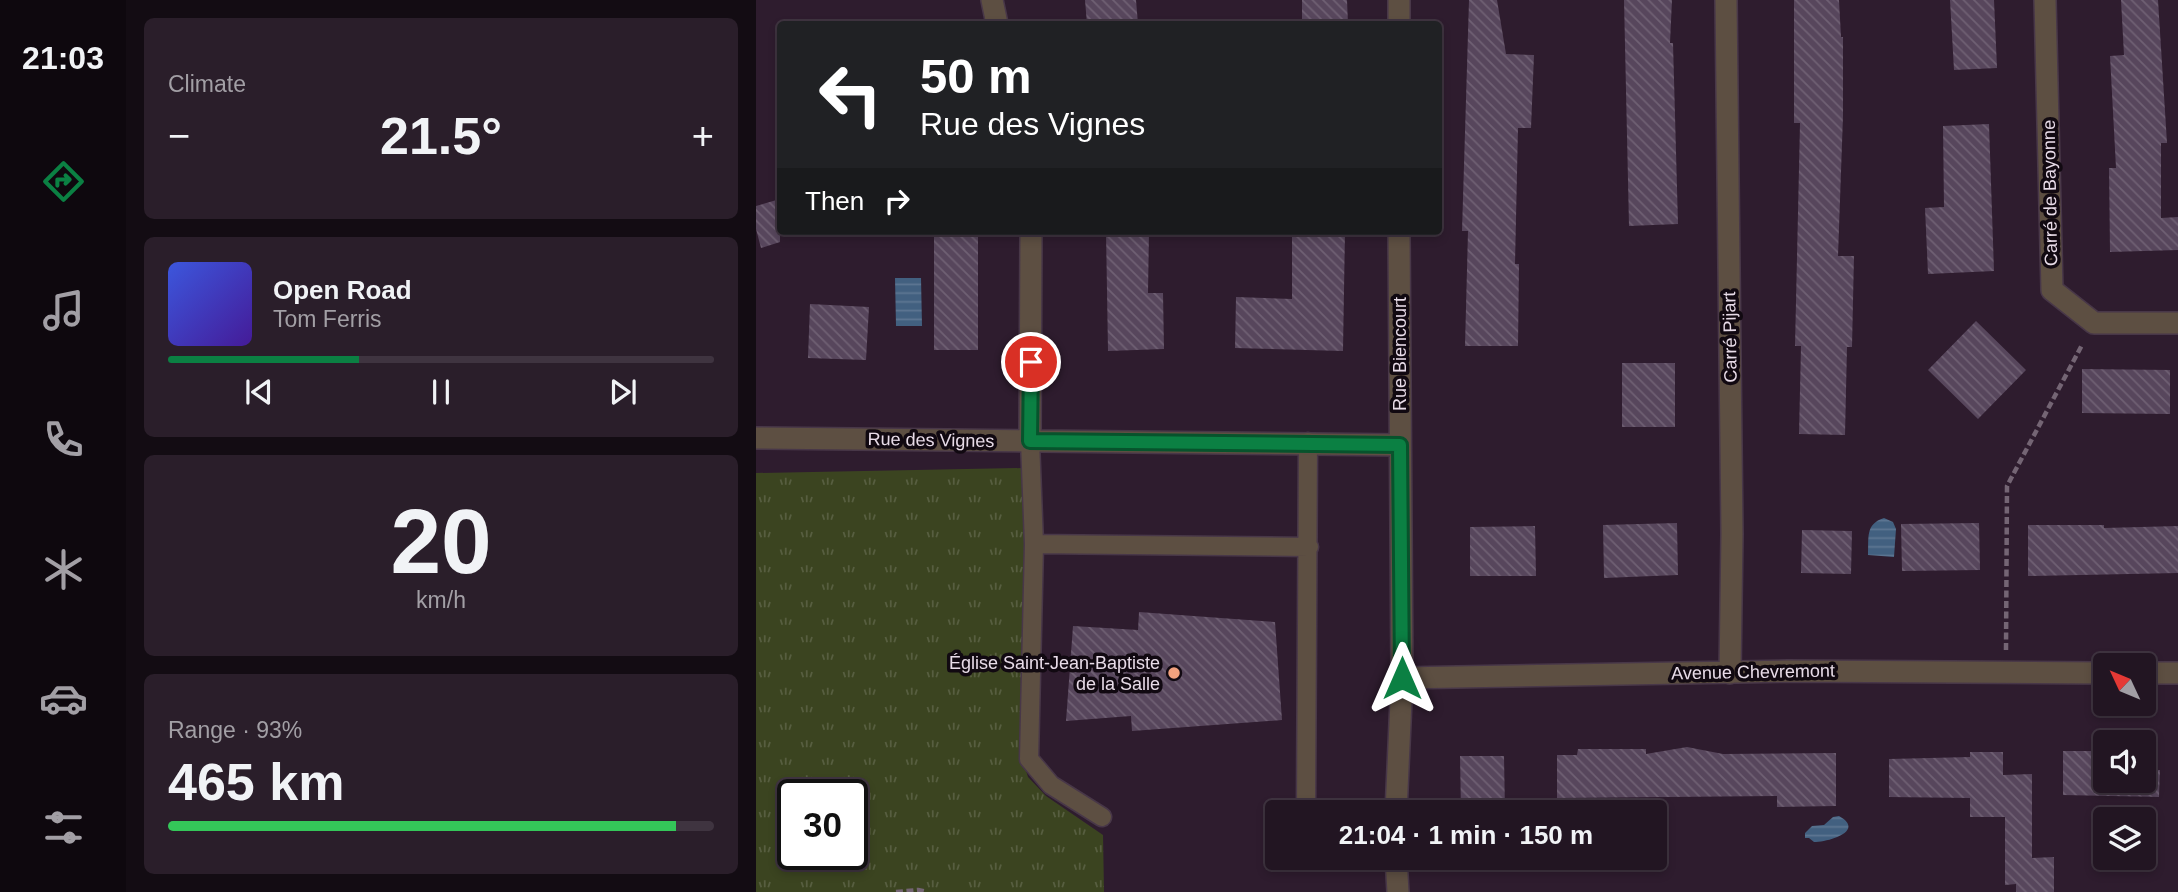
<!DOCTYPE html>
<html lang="en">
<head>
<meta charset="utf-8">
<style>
  body { margin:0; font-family:Arial,sans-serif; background:#2a1e2a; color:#f1f3f6; height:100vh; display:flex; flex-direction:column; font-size:26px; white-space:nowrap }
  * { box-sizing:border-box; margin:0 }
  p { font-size:23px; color:#a29fa5 }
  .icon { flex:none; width:38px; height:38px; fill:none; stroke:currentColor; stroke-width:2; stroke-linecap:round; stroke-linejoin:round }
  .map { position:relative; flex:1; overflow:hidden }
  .panel { display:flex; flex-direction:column; gap:18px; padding:18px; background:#130c13; width:630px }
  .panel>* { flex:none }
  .guide { position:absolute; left:21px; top:21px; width:665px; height:214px; border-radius:7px; box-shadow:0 4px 10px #0003,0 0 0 2px #3f3440; background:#202124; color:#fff; overflow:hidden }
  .needle { width:46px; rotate:314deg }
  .tools { position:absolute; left:1337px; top:653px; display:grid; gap:14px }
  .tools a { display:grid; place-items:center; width:63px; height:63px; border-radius:7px; background:#221522; box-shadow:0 4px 10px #0003,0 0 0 2px #3f3440; font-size:35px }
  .speed { position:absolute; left:21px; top:779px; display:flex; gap:14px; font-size:35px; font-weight:700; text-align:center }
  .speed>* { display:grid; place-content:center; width:91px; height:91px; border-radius:50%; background:#221522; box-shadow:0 4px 10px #0003,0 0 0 2px #3f3440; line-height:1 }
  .speed .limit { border:4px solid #111; border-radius:10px; background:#fff; color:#111 }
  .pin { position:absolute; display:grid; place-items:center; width:60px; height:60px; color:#fff; margin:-30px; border:4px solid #fff; border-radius:50%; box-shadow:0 2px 7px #0007 }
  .me { position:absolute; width:77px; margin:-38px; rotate:0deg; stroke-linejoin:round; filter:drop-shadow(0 0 5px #0008) }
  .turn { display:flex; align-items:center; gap:24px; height:147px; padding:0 28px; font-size:32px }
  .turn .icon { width:91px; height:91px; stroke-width:2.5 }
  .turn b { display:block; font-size:49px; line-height:60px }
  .then { display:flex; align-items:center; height:66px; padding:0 28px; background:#0003; gap:14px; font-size:26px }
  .big { font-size:52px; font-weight:700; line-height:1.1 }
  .panel .card { flex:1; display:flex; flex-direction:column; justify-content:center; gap:10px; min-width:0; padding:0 24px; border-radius:10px; background:#2a1e2a }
  .panel .dial { align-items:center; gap:0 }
  .dial b { font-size:91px; line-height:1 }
  .song { display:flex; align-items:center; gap:21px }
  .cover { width:84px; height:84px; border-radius:10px; background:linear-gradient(135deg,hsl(230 70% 55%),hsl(260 70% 35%)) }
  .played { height:7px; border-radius:4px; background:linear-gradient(90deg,#0b8043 35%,#3f3440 35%) }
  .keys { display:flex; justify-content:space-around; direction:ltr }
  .heat { display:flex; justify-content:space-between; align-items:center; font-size:38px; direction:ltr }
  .charge { height:10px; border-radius:5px; background:linear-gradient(90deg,#34c759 93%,#3f3440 0) }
  .trip { position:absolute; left:509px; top:800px; width:402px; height:70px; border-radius:7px; background:#221522; box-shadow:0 4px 10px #0003,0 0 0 2px #3f3440; font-weight:700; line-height:70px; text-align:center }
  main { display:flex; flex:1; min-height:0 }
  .menu { display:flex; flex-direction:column; width:126px; justify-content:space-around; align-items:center; background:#0e080e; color:#a29fa5 }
  .menu .icon { width:49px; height:49px }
  .menu .selected { color:#0b8043 }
  .menu b { font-size:32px; color:#f1f3f6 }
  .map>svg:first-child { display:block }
  .park { fill:url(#park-tufts); fill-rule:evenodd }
  .water { fill:url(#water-rules) }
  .building { fill:url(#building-back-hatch) }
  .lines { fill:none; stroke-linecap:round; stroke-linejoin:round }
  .service-casing { stroke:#483748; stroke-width:21 }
  .minor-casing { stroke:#483748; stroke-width:24 }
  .path { stroke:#746574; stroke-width:4.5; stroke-dasharray:7 3.5; stroke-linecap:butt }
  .service { stroke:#5d4f42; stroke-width:18 }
  .minor { stroke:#5d4f42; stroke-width:21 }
  .route-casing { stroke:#07532c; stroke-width:18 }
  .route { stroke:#0b8043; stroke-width:12 }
  .poi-dot { fill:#f2a17e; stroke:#110911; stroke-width:2.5 }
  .labels { text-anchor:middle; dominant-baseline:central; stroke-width:7; stroke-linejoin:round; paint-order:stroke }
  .street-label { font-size:18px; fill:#e8dce8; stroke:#110911 }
  .poi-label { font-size:18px; fill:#e8dce8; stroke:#110911; text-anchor:end }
</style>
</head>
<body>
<main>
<nav class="menu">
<b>21:03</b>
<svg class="icon selected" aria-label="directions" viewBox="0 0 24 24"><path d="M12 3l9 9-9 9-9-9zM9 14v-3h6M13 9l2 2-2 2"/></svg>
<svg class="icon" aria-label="music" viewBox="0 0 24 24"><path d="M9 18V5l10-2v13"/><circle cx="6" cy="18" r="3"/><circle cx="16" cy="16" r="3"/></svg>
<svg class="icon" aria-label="phone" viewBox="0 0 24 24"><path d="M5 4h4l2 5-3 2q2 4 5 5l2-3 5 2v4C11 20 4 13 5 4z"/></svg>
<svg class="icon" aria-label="climate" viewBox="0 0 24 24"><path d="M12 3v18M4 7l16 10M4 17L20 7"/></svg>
<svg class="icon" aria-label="car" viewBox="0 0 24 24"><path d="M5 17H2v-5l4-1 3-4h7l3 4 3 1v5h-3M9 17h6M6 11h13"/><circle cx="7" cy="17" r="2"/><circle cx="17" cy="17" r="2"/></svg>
<svg class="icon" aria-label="filters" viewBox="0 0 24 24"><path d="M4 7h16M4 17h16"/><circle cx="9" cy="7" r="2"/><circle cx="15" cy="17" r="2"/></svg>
</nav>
<section class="panel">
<div class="card"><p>Climate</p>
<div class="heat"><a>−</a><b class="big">21.5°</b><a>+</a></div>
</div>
<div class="card">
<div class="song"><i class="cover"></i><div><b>Open Road</b><p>Tom Ferris</p></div></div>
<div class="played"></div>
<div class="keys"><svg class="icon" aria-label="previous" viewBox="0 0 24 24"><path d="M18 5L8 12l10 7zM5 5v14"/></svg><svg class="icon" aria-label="pause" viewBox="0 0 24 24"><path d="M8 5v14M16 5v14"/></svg><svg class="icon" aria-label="next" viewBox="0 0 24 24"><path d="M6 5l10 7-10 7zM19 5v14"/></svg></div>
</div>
<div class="card dial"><b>20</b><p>km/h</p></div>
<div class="card"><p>Range · 93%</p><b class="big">465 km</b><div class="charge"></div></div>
</section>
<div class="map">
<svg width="1422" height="892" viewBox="0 0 1422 892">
  <defs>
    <pattern id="park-tufts" width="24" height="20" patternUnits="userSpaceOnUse" patternTransform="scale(1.75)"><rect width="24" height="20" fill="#3b4420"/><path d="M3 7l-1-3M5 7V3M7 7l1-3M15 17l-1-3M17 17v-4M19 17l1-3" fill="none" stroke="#575e40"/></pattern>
    <pattern id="water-rules" width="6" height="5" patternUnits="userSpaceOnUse" patternTransform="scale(1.75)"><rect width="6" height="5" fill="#426080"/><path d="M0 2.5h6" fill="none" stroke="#5d7692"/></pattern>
    <pattern id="building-back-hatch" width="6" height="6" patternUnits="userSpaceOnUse" patternTransform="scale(1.75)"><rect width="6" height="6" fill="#57465c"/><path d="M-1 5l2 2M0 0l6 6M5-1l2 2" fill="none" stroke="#6f6073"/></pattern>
  </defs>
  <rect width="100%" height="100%" fill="#2e1c2e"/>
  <path class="park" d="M268,468V669L265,755L272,777L290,796L347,835L348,892H0V473ZM37,794H96V854H37Z"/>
  <path class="water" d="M165,278L166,326H140L139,278Z
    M1128,518L1137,522L1140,529L1138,557L1112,555C1113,538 1109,524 1128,518Z
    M1083,816C1110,831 1072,842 1058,842L1053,838H1049V833L1056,826L1068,825L1077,817Z"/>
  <path class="building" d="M329,0H380L382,24H331Z
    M546,0H591L592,24H546Z
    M713,0H741L750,54L778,55L775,128H762L759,264H763L762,346H709L712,231H706Z
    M868,0H916L914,43H917L922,224L873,226Z
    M1038,0H1083L1085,37H1087V116L1082,256H1098L1096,347H1091L1089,435L1043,434L1045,346H1039L1044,123H1038Z
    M1194,0H1238L1241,68L1198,70Z
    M1365,0H1402L1411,143H1405V218L1422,217V250L1354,252L1353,168H1360L1354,56L1368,55Z
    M1233,124L1238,271L1172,274L1169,208L1188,207L1187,126Z
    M24,199V242L5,248L0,229V206Z
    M178,231H222V350H178Z
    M350,231H393L392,293H407L408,349L352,351Z
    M536,231H589L587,351L479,348L480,297L536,299Z
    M54,304L113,307L110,360L52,358Z
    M1220,321L1270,370L1222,419L1172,370Z
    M866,363H919V427H866Z
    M1326,369L1414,370V414L1326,413Z
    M921,523L922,575L848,578L847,525Z
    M1223,523L1224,570L1146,571L1145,524Z
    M1272,525H1348V528L1422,526V573L1272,576Z
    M779,526L780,576H714V527Z
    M1046,530L1096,531L1095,574L1045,573Z
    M383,612L519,622L526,720L376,731L375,716L310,721L317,626L382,630Z
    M931,747L967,754L1080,753V806L1021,807V796L801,798V755H821L822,749H890V754Z
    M1307,751H1349V780H1388V751H1391L1392,770H1404L1403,797L1307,795Z
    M1214,752H1247V775L1276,774V858L1298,857V892H1260V884L1249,885V817H1214V798L1133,797V759L1214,757Z
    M704,756H748L749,812H705Z"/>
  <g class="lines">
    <g class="service-casing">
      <path id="service" d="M274,441L278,544L273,759L295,785L346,817
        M278,544L553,547
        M550,810L552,442"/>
    </g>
    <g class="minor-casing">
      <path id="minor" d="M236,0L241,24
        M643,0V24
        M970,0L976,534L974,673
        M1289,0L1296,290L1338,323H1422
        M0,438L644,445
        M274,441L275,231
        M1388,673H1422
        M646,678L1031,671L1349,673
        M640,812L646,678L643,231
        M640,858L642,892"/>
    </g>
    <path class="path" d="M1250,650L1251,486L1326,345
      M140,892L162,890L171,892"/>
    <use href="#service" class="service"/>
    <use href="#minor" class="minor"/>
  </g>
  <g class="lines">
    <g class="route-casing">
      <path id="route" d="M275,362L274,441L644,445L646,678"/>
    </g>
    <use href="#route" class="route"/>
  </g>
  <circle class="poi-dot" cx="418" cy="673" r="7"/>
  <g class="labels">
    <g class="street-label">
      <text transform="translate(1294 193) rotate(-91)">Carré de Bayonne</text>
      <text transform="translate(974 337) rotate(-91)">Carré Pijart</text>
      <text transform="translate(644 354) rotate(-90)">Rue Biencourt</text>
      <text transform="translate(175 440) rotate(1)">Rue des Vignes</text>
      <text transform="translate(997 672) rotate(-1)">Avenue Chevremont</text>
    </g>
    <g class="poi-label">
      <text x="404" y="663">Église Saint-Jean-Baptiste<tspan x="404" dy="21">de la Salle</tspan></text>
    </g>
  </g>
</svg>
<div class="tools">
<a><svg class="needle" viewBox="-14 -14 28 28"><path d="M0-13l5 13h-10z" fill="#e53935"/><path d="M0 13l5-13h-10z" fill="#a29fa5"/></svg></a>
<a><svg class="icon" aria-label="sound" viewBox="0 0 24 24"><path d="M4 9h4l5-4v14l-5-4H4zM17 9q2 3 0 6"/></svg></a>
<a><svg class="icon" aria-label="layers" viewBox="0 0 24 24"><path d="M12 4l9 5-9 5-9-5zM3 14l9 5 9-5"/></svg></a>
</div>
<div class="speed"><div class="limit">30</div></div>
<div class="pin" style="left:275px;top:362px;background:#d93025"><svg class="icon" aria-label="arrive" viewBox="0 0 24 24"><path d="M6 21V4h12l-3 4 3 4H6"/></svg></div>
<svg class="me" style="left:646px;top:678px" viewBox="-20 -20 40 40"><path d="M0-17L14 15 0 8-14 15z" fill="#0b8043" stroke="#fff" stroke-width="4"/></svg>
<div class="trip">21:04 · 1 min · 150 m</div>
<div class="guide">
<div class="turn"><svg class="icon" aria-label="left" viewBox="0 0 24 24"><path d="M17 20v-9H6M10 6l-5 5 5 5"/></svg><div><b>50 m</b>Rue des Vignes</div></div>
<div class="then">Then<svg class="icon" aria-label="right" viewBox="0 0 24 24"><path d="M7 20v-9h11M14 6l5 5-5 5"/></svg></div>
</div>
</div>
</main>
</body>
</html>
